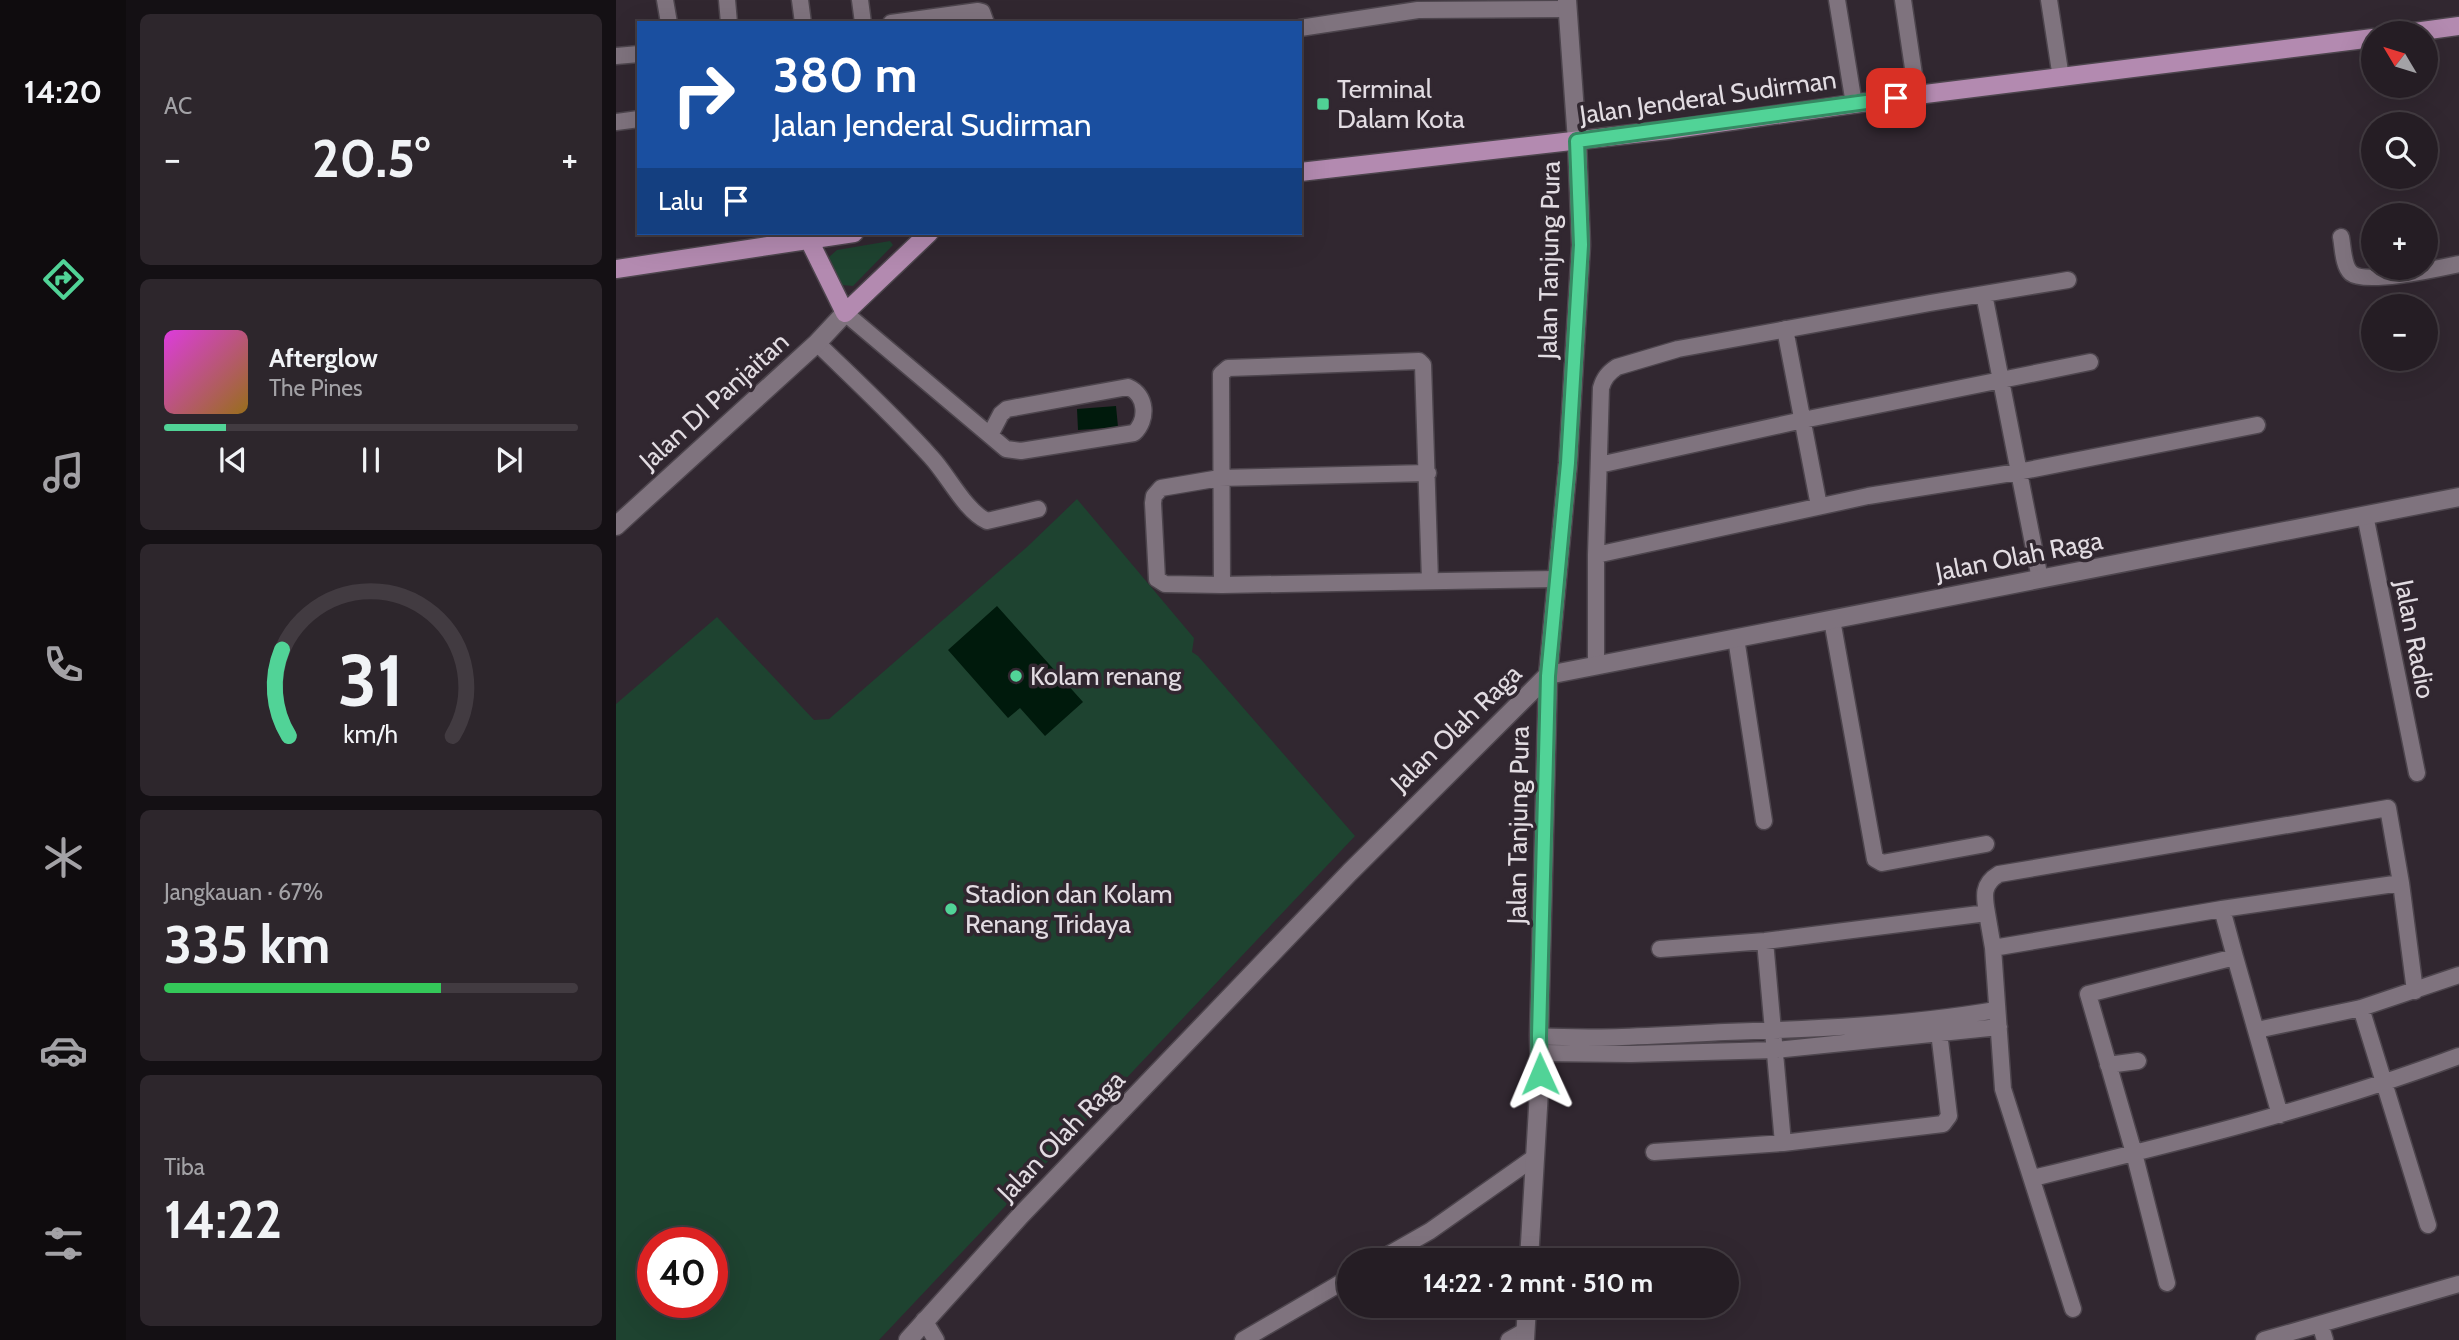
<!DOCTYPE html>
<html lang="id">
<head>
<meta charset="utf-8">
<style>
  body { margin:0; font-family:Cabin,sans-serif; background:#2d262c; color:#f1f3f6; height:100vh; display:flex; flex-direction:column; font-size:26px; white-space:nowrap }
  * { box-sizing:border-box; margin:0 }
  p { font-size:23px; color:#a3a2a6 }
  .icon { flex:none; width:38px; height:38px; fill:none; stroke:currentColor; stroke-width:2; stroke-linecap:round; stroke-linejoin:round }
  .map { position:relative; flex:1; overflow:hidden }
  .side { display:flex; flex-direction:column; gap:14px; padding:14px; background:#141014; width:490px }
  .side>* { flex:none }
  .top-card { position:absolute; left:21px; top:21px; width:665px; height:214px; border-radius:0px; box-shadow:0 7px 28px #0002,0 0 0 2px #423b41; background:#1a4fa0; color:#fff; overflow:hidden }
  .needle { width:46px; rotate:308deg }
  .controls { position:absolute; left:1745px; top:21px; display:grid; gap:14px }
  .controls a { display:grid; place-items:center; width:77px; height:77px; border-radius:50%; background:#251d24; box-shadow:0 7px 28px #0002,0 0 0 2px #423b41; font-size:35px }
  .speed { position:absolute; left:21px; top:1227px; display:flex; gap:14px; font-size:35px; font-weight:700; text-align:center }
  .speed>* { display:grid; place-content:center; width:91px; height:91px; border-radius:50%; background:#251d24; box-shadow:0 7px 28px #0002,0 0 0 2px #423b41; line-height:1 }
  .speed .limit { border:10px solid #d22; background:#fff; color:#111 }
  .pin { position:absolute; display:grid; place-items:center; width:60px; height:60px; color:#fff; margin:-30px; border-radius:14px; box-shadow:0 4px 10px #0006 }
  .me { position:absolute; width:77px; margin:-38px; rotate:359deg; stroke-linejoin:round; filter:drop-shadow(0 0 5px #0008) }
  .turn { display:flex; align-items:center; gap:24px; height:147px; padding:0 21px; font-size:32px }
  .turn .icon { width:91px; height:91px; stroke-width:2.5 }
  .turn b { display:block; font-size:49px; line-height:60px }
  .then { display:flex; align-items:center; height:66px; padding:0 21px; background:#0003; gap:14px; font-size:26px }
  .big { font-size:52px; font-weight:800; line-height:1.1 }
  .side .widget { flex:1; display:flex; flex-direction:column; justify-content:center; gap:10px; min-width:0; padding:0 24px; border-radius:10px; background:#2d262c }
  .side .dial { align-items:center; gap:0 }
  .dial svg { height:182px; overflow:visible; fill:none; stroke:#423b41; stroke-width:7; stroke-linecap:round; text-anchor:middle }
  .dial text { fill:#f1f3f6; stroke:none }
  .song { display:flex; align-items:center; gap:21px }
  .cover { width:84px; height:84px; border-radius:10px; background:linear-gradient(135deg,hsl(300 70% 55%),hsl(40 70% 35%)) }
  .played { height:7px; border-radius:4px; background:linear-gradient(90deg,#51d397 15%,#423b41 15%) }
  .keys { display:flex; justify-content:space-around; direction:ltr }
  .heat { display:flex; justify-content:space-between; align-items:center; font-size:38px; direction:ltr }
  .charge { height:10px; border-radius:5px; background:linear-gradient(90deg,#34c759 67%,#423b41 0) }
  .trip { position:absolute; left:721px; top:1248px; width:402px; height:70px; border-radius:35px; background:#251d24; box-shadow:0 7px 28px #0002,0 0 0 2px #423b41; font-weight:800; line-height:70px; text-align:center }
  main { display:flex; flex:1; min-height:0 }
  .tabs { display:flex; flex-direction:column; width:126px; justify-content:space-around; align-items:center; background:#0f0c0e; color:#a3a2a6 }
  .tabs .icon { width:49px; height:49px }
  .tabs .active { color:#51d397 }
  .tabs b { font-size:32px; color:#f1f3f6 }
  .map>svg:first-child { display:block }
  .green { fill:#1e4330; fill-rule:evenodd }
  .water { fill:#001a0c }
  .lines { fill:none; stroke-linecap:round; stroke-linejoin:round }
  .minor-casing { stroke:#4d454d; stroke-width:19 }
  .tertiary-casing { stroke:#4d454d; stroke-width:21 }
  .primary-casing { stroke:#4d454d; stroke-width:21 }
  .minor { stroke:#7f737e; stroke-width:16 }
  .tertiary { stroke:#7f737e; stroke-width:18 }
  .primary { stroke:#b38ab0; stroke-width:18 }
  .route-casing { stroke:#358962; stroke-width:18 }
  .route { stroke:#51d397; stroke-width:12 }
  .poi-dot { fill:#51d397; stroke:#312730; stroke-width:2.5 }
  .labels { text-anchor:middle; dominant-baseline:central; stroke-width:7; stroke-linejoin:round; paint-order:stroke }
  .poi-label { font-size:26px; fill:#e2dce2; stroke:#312730; text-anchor:start }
  .street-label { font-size:26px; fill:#e2dce2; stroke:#312730 }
</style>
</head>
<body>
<main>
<nav class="tabs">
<b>14:20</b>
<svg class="icon active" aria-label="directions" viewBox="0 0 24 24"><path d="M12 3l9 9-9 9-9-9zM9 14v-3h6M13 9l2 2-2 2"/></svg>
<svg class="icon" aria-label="music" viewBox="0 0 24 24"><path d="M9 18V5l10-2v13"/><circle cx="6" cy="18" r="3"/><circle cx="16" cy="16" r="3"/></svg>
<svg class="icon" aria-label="phone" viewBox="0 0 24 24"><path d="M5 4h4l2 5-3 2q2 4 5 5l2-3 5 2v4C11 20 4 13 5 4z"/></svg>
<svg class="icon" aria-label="climate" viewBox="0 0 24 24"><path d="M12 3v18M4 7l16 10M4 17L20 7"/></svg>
<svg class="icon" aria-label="car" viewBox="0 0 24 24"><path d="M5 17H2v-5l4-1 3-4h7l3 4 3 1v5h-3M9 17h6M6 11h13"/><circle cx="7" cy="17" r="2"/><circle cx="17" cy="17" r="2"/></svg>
<svg class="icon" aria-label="filters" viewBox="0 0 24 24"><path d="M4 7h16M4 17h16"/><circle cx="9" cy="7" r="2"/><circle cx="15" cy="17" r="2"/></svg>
</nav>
<section class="side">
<div class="widget"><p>AC</p>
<div class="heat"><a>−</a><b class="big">20.5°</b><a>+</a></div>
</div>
<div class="widget">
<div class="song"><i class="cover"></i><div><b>Afterglow</b><p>The Pines</p></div></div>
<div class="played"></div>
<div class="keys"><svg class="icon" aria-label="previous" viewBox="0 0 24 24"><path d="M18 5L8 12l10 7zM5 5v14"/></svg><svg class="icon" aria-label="pause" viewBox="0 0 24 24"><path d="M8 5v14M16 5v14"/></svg><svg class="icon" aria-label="next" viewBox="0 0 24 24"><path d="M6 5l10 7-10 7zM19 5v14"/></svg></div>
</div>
<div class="widget dial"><svg viewBox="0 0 100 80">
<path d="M14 69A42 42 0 1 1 86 69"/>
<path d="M14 69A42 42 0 0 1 11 31" stroke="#51d397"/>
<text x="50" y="56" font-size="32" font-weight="700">31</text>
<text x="50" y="72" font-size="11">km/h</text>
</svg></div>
<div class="widget"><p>Jangkauan · 67%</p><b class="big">335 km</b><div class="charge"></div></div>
<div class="widget"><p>Tiba</p><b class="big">14:22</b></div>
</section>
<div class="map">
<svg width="1843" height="1340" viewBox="0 0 1843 1340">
  <rect width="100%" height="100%" fill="#312730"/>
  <path class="green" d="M274,241L277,245L237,286L226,285L213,257L221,250Z
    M461,499L578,638L576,652L582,656L739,836L263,1340H0V704L101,617L198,720L213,719L411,547ZM37,1242H96V1302H37Z"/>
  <path class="water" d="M500,406L502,427L462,430L461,409Z
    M381,606L467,702L429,736L404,708L392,718L332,650Z"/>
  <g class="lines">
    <g class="minor-casing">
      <path id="minor" d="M49,0L53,23
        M111,0L113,23
        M184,0L187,23
        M244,0L247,23
        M1221,0L1238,104
        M1287,0L1301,95
        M1433,0L1445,78
        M275,23L362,11L366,12L370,23
        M684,28L802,10L951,9
        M0,56L23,54
        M0,122L23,119
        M1725,237C1727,247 1727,266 1735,273C1749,285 1824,268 1843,264
        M1368,294L1424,579
        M229,313L390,449L405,451L518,433C532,420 531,395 512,387L391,409L385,414L374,435
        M1169,329L1203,506
        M201,343C239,380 279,417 315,457C332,475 349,511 371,521L422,509
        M983,465L1187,420L1474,362
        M812,473L604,478L545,488L538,496L537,503L541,579L549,584L606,585L940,579
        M1749,515L1801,773
        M980,555L1252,496L1402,472L1641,425
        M606,585L605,374L612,368L803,361L807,365L814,581
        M1216,620L1259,859L1266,863L1370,844
        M1120,638L1148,821
        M980,666V555L985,388C988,378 992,373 1001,367L1062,349L1314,303L1452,280
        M1371,913C1368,896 1366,884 1383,874L1772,808L1785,883L1799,991
        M1149,941L1167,1143
        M1377,948L1606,909L1785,883
        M1044,949L1149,941L1371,913L1377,948L1387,1089L1457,1309
        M1619,957L1664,1115
        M1745,1008L1812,1225
        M1641,1030L1745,1008L1843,975
        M923,1036C985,1040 1047,1035 1109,1032C1200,1029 1291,1025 1380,1010
        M925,1053L1015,1054L1160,1050L1383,1027
        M1492,1065L1522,1061
        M1038,1152L1167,1143L1327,1124L1333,1116L1323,1032
        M1417,1178C1560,1143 1704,1108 1843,1056
        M763,1260L814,1231L919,1157
        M1551,1283L1518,1153L1472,994L1619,957L1606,909
        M308,1320L320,1340
        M627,1340L733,1278
        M893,1340L909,1331
        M1648,1340L1704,1324
        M1709,1340L1704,1324L1843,1284"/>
    </g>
    <g class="tertiary-casing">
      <path id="tertiary" d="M0,526L201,343L229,313
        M913,1260L924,1074L923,1036L932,675L952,463L965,245L961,141L951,0
        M292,1340L405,1215L734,872L932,675L1843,497
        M909,1340L911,1306"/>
    </g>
    <g class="primary-casing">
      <path id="primary" d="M1791,33L1843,26
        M684,172L1052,130L1301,95L1757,38
        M193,240L229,313L313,233
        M0,269L238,233"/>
    </g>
    <use href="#minor" class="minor"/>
    <use href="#tertiary" class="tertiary"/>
    <use href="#primary" class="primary"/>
  </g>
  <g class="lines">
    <g class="route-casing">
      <path id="route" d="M924,1074L923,1036L932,676L952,463L965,245L961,141L1280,98"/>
    </g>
    <use href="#route" class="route"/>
  </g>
  <g class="poi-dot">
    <rect x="700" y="97" width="14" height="14" rx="3.5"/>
    <circle cx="400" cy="676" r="7"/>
    <circle cx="335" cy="909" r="7"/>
  </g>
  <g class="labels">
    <g class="poi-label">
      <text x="721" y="89">Terminal<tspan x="721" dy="30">Dalam Kota</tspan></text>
      <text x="414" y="676">Kolam renang</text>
      <text x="349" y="894">Stadion dan Kolam<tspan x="349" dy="30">Renang Tridaya</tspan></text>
    </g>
    <g class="street-label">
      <text transform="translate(1092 97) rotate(-8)">Jalan Jenderal Sudirman</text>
      <text transform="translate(933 260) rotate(-89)">Jalan Tanjung Pura</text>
      <text transform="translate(98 401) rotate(-42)">Jalan DI Panjaitan</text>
      <text transform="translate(1403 556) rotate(-11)">Jalan Olah Raga</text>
      <text transform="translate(1799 639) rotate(79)">Jalan Radio</text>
      <text transform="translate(840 728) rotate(-44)">Jalan Olah Raga</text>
      <text transform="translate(902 825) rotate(-89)">Jalan Tanjung Pura</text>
      <text transform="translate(445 1136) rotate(-46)">Jalan Olah Raga</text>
    </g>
  </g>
</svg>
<div class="controls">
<a><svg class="needle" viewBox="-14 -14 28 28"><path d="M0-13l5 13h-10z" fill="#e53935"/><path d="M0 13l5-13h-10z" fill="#a3a2a6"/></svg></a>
<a><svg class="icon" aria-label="search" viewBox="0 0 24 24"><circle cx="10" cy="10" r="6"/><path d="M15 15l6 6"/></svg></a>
<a>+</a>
<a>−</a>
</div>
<div class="speed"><div class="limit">40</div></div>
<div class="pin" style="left:1280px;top:98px;background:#d93025"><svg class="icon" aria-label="arrive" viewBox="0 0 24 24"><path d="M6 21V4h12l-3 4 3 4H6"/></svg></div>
<svg class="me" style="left:924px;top:1074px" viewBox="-20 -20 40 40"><path d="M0-17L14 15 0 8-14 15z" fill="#51d397" stroke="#fff" stroke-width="4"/></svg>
<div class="trip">14:22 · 2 mnt · 510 m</div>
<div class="top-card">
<div class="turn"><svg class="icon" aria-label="right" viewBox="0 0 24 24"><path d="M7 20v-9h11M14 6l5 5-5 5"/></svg><div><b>380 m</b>Jalan Jenderal Sudirman</div></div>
<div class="then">Lalu<svg class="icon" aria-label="arrive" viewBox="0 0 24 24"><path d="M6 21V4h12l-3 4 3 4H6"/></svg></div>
</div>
</div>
</main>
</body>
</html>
